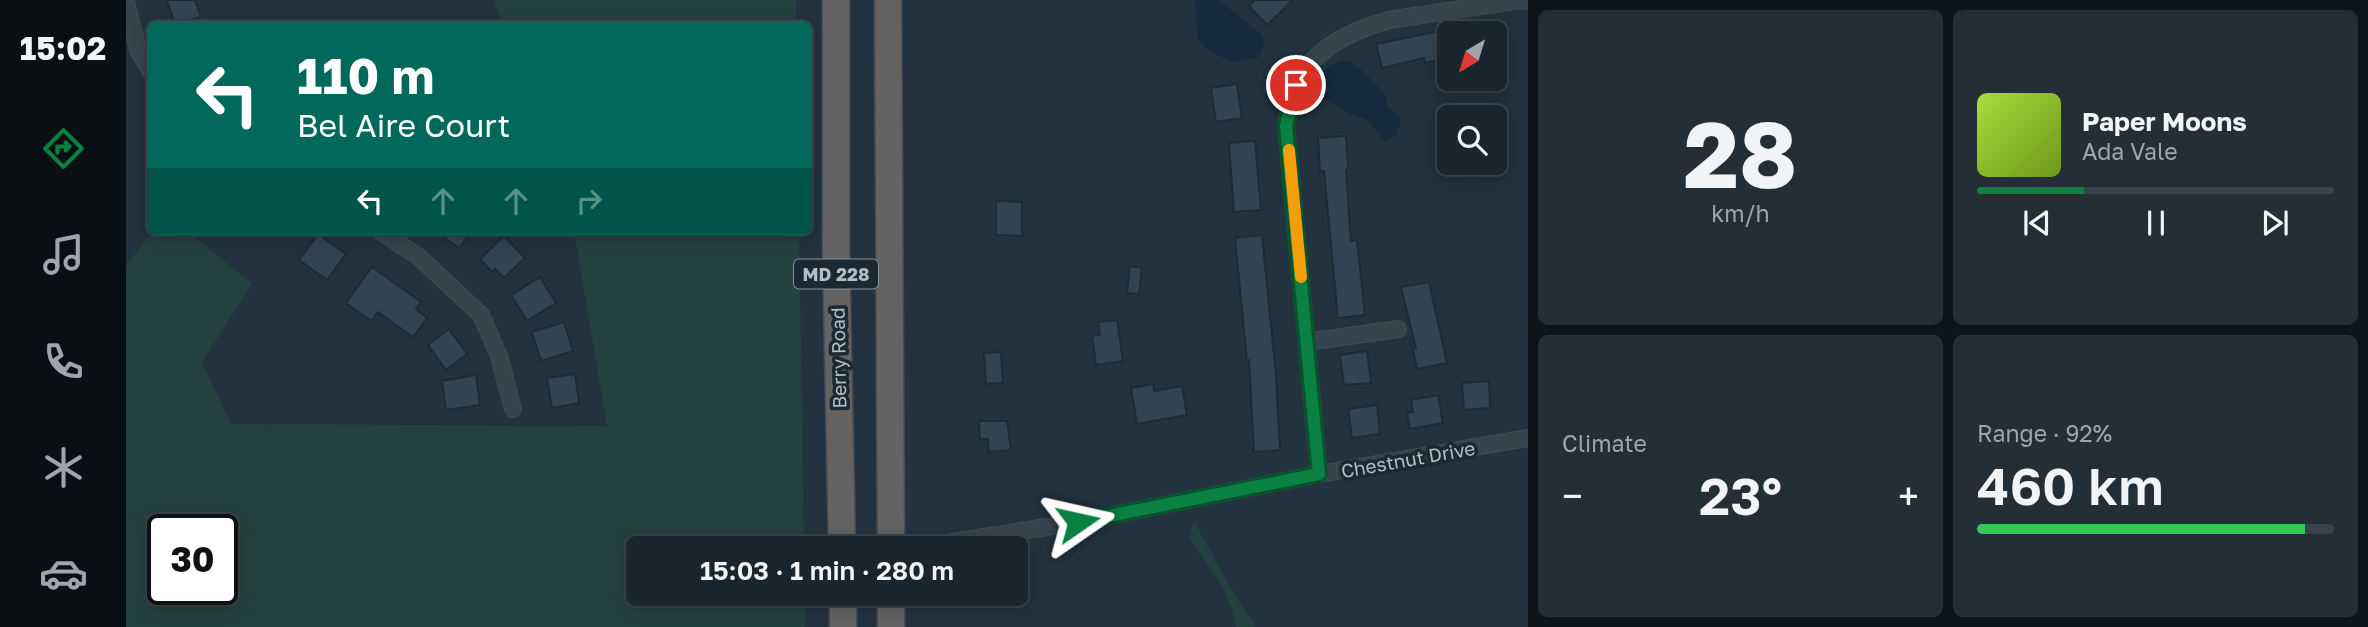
<!DOCTYPE html>
<html lang="en">
<head>
<meta charset="utf-8">
<style>
  body { margin:0; font-family:"Golos Text",sans-serif; background:#232e37; color:#f1f3f6; height:100vh; display:flex; flex-direction:column; font-size:26px; white-space:nowrap }
  * { box-sizing:border-box; margin:0 }
  p { font-size:23px; color:#9fa5aa }
  .icon { flex:none; width:38px; height:38px; fill:none; stroke:currentColor; stroke-width:2; stroke-linecap:round; stroke-linejoin:round }
  .map { position:relative; flex:1; overflow:hidden }
  .sheet { display:flex; flex-direction:column; gap:10px; padding:10px; background:#0e151a; width:840px }
  .sheet>* { flex:none }
  .banner { position:absolute; left:21px; top:21px; width:665px; height:214px; border-radius:10px; box-shadow:0 4px 18px #0003,0 0 0 2px #38434b; background:#00695c; color:#fff; overflow:hidden }
  .needle { width:46px; rotate:218deg }
  .buttons { position:absolute; left:1311px; top:21px; display:grid; gap:14px }
  .buttons a { display:grid; place-items:center; width:70px; height:70px; border-radius:10px; background:#1a262f; box-shadow:0 4px 18px #0003,0 0 0 2px #38434b; font-size:35px }
  .speed { position:absolute; left:21px; top:514px; display:flex; gap:14px; font-size:35px; font-weight:700; text-align:center }
  .speed>* { display:grid; place-content:center; width:91px; height:91px; border-radius:50%; background:#1a262f; box-shadow:0 4px 18px #0003,0 0 0 2px #38434b; line-height:1 }
  .speed .limit { border:4px solid #111; border-radius:10px; background:#fff; color:#111 }
  .pin { position:absolute; display:grid; place-items:center; width:60px; height:60px; color:#fff; margin:-30px; border:4px solid #fff; border-radius:50%; box-shadow:0 2px 7px #0007 }
  .me { position:absolute; width:77px; margin:-38px; rotate:79deg; stroke-linejoin:round; filter:drop-shadow(0 0 5px #0008) }
  .turn { display:flex; align-items:center; gap:24px; height:147px; padding:0 35px; font-size:32px }
  .turn .icon { width:91px; height:91px; stroke-width:2.5 }
  .turn b { display:block; font-size:49px; line-height:60px }
  .lanes { display:flex; align-items:center; height:66px; padding:0 35px; background:#0003; justify-content:center; gap:35px; direction:ltr }
  .lanes .off { opacity:.35 }
  .big { font-size:52px; font-weight:600; line-height:1.1 }
  .sheet .widget { flex:1; display:flex; flex-direction:column; justify-content:center; gap:10px; min-width:0; padding:0 24px; border-radius:10px; background:#232e37 }
  .sheet .dial { align-items:center; gap:0 }
  .dial b { font-size:91px; line-height:1 }
  .song { display:flex; align-items:center; gap:21px }
  .cover { width:84px; height:84px; border-radius:10px; background:linear-gradient(135deg,hsl(80 70% 55%),hsl(80 70% 35%)) }
  .played { height:7px; border-radius:4px; background:linear-gradient(90deg,#0b8043 30%,#38434b 30%) }
  .keys { display:flex; justify-content:space-around; direction:ltr }
  .heat { display:flex; justify-content:space-between; align-items:center; font-size:38px; direction:ltr }
  .charge { height:10px; border-radius:5px; background:linear-gradient(90deg,#34c759 92%,#38434b 0) }
  .sheet .tiles { flex:1; display:grid; gap:10px; grid-template-columns:repeat(2,1fr) }
  .trip { position:absolute; left:500px; top:536px; width:402px; height:70px; border-radius:10px; background:#1a262f; box-shadow:0 4px 18px #0003,0 0 0 2px #38434b; font-weight:600; line-height:70px; text-align:center }
  main { display:flex; flex:1; min-height:0 }
  .tab-bar { display:flex; flex-direction:column; width:126px; justify-content:space-around; align-items:center; background:#0a0f13; color:#9fa5aa }
  .tab-bar .icon { width:49px; height:49px }
  .tab-bar .on { color:#0b8043 }
  .tab-bar b { font-size:32px; color:#f1f3f6 }
  .map>svg:first-child { display:block }
  .green { fill:#24403f; fill-rule:evenodd }
  .water { fill:#152b3d }
  .building { fill:#314453; stroke:#1d2b35; stroke-width:2 }
  .lines { fill:none; stroke-linecap:round; stroke-linejoin:round }
  .minor-casing { stroke:#3f4d57; stroke-width:18 }
  .trunk-casing { stroke:#414e59; stroke-width:29 }
  .minor { stroke:#36444e; stroke-width:16 }
  .trunk { stroke:#646361; stroke-width:26 }
  .route-casing { stroke:#07532c; stroke-width:18 }
  .route { stroke:#0b8043; stroke-width:12 }
  .slow { stroke:#f59e0b; stroke-width:12 }
  .labels { text-anchor:middle; dominant-baseline:central; stroke-width:7; stroke-linejoin:round; paint-order:stroke }
  .shield { fill:#1b2933; stroke:#85919d; stroke-width:2 }
  .shield-label { font-size:18px; font-weight:bold; fill:#b2beca }
  .street-label { font-size:19px; fill:#b2beca; stroke:#1b2933 }
</style>
</head>
<body>
<main>
<nav class="tab-bar">
<b>15:02</b>
<svg class="icon on" aria-label="directions" viewBox="0 0 24 24"><path d="M12 3l9 9-9 9-9-9zM9 14v-3h6M13 9l2 2-2 2"/></svg>
<svg class="icon" aria-label="music" viewBox="0 0 24 24"><path d="M9 18V5l10-2v13"/><circle cx="6" cy="18" r="3"/><circle cx="16" cy="16" r="3"/></svg>
<svg class="icon" aria-label="phone" viewBox="0 0 24 24"><path d="M5 4h4l2 5-3 2q2 4 5 5l2-3 5 2v4C11 20 4 13 5 4z"/></svg>
<svg class="icon" aria-label="climate" viewBox="0 0 24 24"><path d="M12 3v18M4 7l16 10M4 17L20 7"/></svg>
<svg class="icon" aria-label="car" viewBox="0 0 24 24"><path d="M5 17H2v-5l4-1 3-4h7l3 4 3 1v5h-3M9 17h6M6 11h13"/><circle cx="7" cy="17" r="2"/><circle cx="17" cy="17" r="2"/></svg>
</nav>
<div class="map">
<svg width="1402" height="627" viewBox="0 0 1402 627">
  <rect width="100%" height="100%" fill="#22323f"/>
  <path class="green" d="M368,0H670V24H375Z
    M27,231H62L126,284L76,362L105,424L481,426L448,231H673L678,548H513V593H679V627H0V266ZM37,530H96V590H37Z
    M1068,521L1107,592L1130,627H1110C1106,594 1082,565 1063,538Z"/>
  <path class="water" d="M1069,0H1092L1134,33L1139,43L1133,57L1107,63L1081,49L1072,39Z
    M1222,61L1232,67L1258,93L1261,106L1273,116L1275,121L1270,136L1259,141L1241,120L1224,114L1196,97L1187,85C1195,70 1205,62 1222,61Z"/>
  <path class="building" d="M41,0H69L75,17L49,24Z
    M1129,0H1167L1141,25L1123,6Z
    M1323,29V57L1299,63L1298,58L1256,68L1250,44Z
    M1111,84L1116,118L1090,122L1085,88Z
    M1220,136L1222,169L1220,170L1225,241L1231,240L1239,315L1212,318L1198,171L1194,172L1192,138Z
    M1129,141L1135,210L1108,212L1103,143Z
    M870,201L896,202V236L870,235Z
    M309,231H346L333,248Z
    M192,234L220,254L201,280L173,260Z
    M1136,235L1150,375L1154,450L1128,452L1123,360L1121,361L1109,238Z
    M378,236L399,258L378,278L369,269L366,272L354,259Z
    M1004,266L1016,268L1013,294L1001,293Z
    M246,267L295,302L290,309L301,318L287,337L252,312L245,321L220,303Z
    M414,277L430,303L401,321L385,295Z
    M1303,282L1321,363L1291,369L1287,349L1290,348L1275,287Z
    M991,320L997,361L970,365L966,336L974,335L972,322Z
    M438,322L447,351L415,361L406,332Z
    M323,329L341,354L320,370L302,345Z
    M1241,351L1245,383L1218,385L1214,355Z
    M875,352L877,383L860,384L858,353Z
    M449,374L453,403L426,408L421,378Z
    M350,375L354,405L320,410L316,381Z
    M1363,381L1364,408L1338,410L1336,383Z
    M1027,384L1028,391L1056,386L1061,415L1011,424L1005,388Z
    M1312,395L1317,423L1284,429L1281,413L1287,412L1285,400Z
    M1251,405L1254,434L1226,438L1222,409Z
    M853,421H881L885,450L863,452L862,439H854Z"/>
  <g class="lines">
    <g class="minor-casing">
      <path id="minor" d="M0,2L12,50L24,70
        M254,231L293,257L355,315L373,356L387,409
        M1181,342L1272,329
        M1193,474L1160,126C1163,112 1165,96 1171,83C1189,47 1227,30 1263,20L1394,0L1402,1
        M790,548L952,522L1193,474L1402,438"/>
    </g>
    <g class="trunk-casing">
      <path id="trunk" d="M710,0V251L716,548
        M762,0L765,548
        M717,593V627
        M765,627V593"/>
    </g>
    <use href="#minor" class="minor"/>
    <use href="#trunk" class="trunk"/>
  </g>
  <g class="lines">
    <g class="route-casing">
      <path id="route" d="M952,522L1193,474L1160,126L1170,85"/>
    </g>
    <use href="#route" class="route"/>
    <path class="slow" d="M1163,150L1175,277"/>
  </g>
  <g class="labels">
    <rect class="shield" x="668" y="259.5" width="84" height="29" rx="5"/>
    <g class="shield-label">
      <text x="710" y="274">MD 228</text>
    </g>
    <g class="street-label">
      <text transform="translate(712 358) rotate(-91)">Berry Road</text>
      <text transform="translate(1282 459) rotate(-10)">Chestnut Drive</text>
    </g>
  </g>
</svg>
<div class="buttons">
<a><svg class="needle" viewBox="-14 -14 28 28"><path d="M0-13l5 13h-10z" fill="#e53935"/><path d="M0 13l5-13h-10z" fill="#9fa5aa"/></svg></a>
<a><svg class="icon" aria-label="search" viewBox="0 0 24 24"><circle cx="10" cy="10" r="6"/><path d="M15 15l6 6"/></svg></a>
</div>
<div class="speed"><div class="limit">30</div></div>
<div class="pin" style="left:1170px;top:85px;background:#d93025"><svg class="icon" aria-label="arrive" viewBox="0 0 24 24"><path d="M6 21V4h12l-3 4 3 4H6"/></svg></div>
<svg class="me" style="left:952px;top:522px" viewBox="-20 -20 40 40"><path d="M0-17L14 15 0 8-14 15z" fill="#0b8043" stroke="#fff" stroke-width="4"/></svg>
<div class="trip">15:03 · 1 min · 280 m</div>
<div class="banner">
<div class="turn"><svg class="icon" aria-label="left" viewBox="0 0 24 24"><path d="M17 20v-9H6M10 6l-5 5 5 5"/></svg><div><b>110 m</b>Bel Aire Court</div></div>
<div class="lanes"><svg class="icon" aria-label="left" viewBox="0 0 24 24"><path d="M17 20v-9H6M10 6l-5 5 5 5"/></svg><svg class="icon off" aria-label="ahead" viewBox="0 0 24 24"><path d="M12 20V5M6 11l6-6 6 6"/></svg><svg class="icon off" aria-label="ahead" viewBox="0 0 24 24"><path d="M12 20V5M6 11l6-6 6 6"/></svg><svg class="icon off" aria-label="right" viewBox="0 0 24 24"><path d="M7 20v-9h11M14 6l5 5-5 5"/></svg></div>
</div>
</div>
<section class="sheet">
<div class="tiles">
<div class="widget dial"><b>28</b><p>km/h</p></div>
<div class="widget">
<div class="song"><i class="cover"></i><div><b>Paper Moons</b><p>Ada Vale</p></div></div>
<div class="played"></div>
<div class="keys"><svg class="icon" aria-label="previous" viewBox="0 0 24 24"><path d="M18 5L8 12l10 7zM5 5v14"/></svg><svg class="icon" aria-label="pause" viewBox="0 0 24 24"><path d="M8 5v14M16 5v14"/></svg><svg class="icon" aria-label="next" viewBox="0 0 24 24"><path d="M6 5l10 7-10 7zM19 5v14"/></svg></div>
</div>
<div class="widget"><p>Climate</p>
<div class="heat"><a>−</a><b class="big">23°</b><a>+</a></div>
</div>
<div class="widget"><p>Range · 92%</p><b class="big">460 km</b><div class="charge"></div></div>
</div>
</section>
</main>
</body>
</html>
